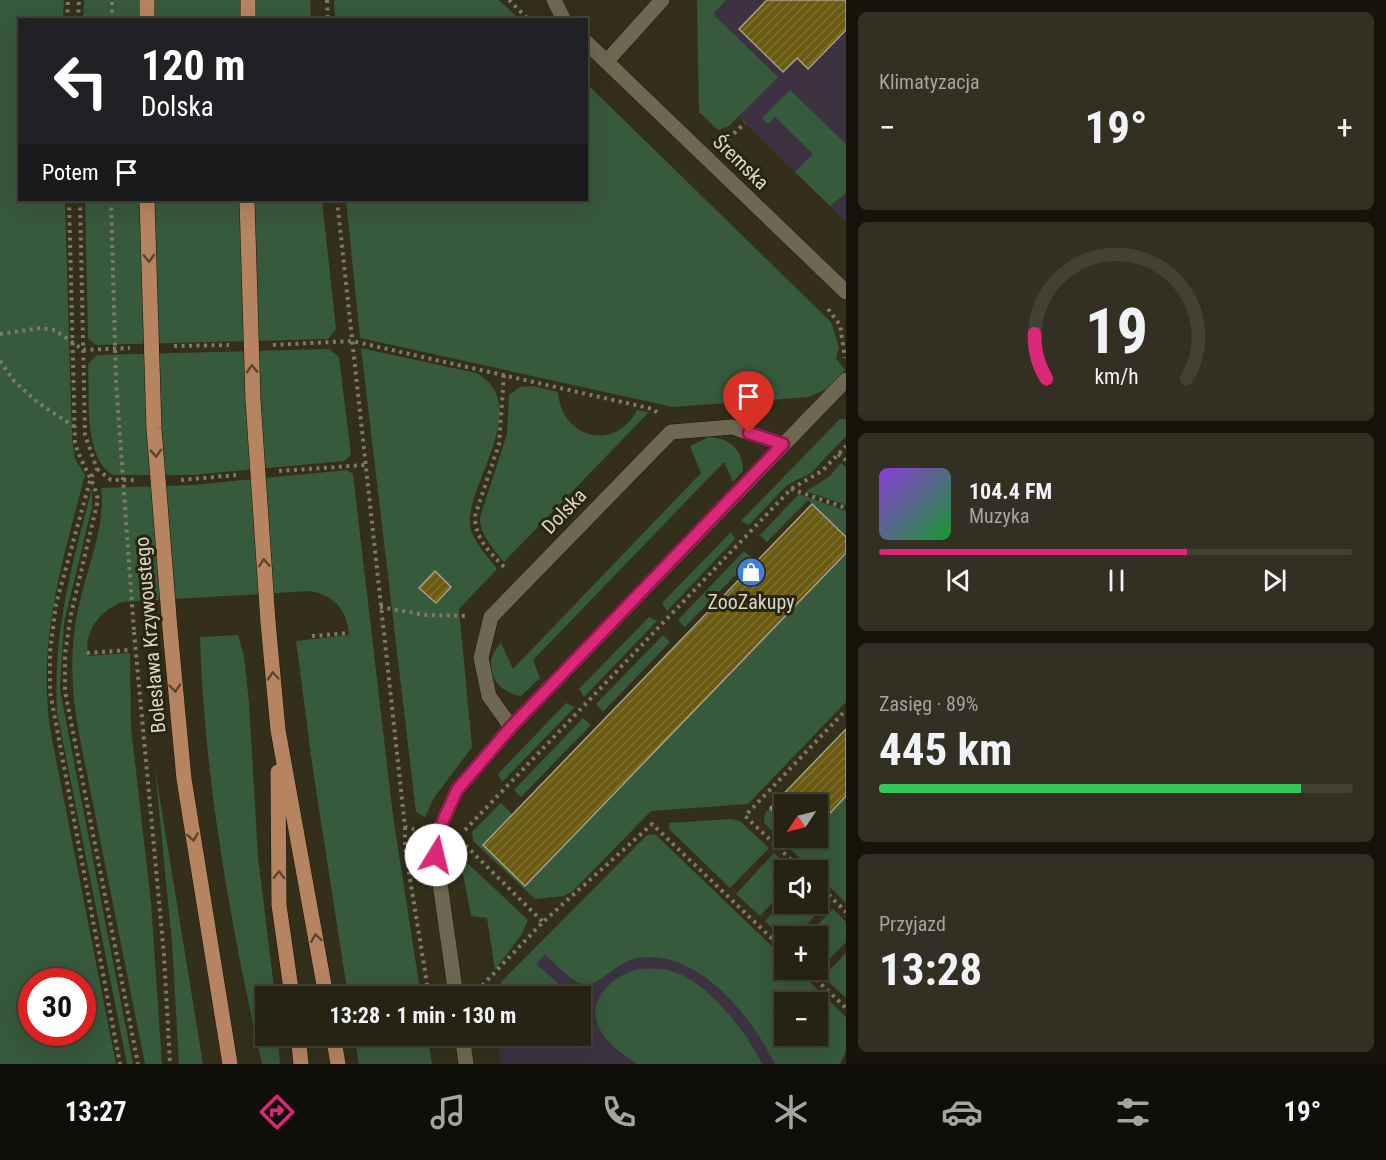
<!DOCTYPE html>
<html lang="pl">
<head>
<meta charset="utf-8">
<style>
  body { margin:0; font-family:"Roboto Condensed",sans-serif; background:#332f22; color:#f1f3f6; height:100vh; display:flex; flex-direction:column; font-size:22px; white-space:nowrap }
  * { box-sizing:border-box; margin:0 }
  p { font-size:20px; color:#a4a4a0 }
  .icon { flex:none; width:33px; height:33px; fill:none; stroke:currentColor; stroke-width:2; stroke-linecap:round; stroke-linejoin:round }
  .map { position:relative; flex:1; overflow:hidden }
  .panel { display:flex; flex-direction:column; gap:12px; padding:12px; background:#15130b; width:540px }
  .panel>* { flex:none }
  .guide { position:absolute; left:18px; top:18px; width:570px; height:183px; border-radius:0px; box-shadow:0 6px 24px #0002,0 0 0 2px #434034; background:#202124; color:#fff; overflow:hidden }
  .needle { width:39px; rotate:235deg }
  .controls { position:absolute; left:774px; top:794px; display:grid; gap:12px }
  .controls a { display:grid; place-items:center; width:54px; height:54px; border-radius:0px; background:#272314; box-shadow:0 6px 24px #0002,0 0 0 2px #434034; font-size:30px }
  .speed { position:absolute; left:18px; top:968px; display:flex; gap:12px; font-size:30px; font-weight:700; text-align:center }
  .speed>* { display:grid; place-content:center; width:78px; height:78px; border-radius:50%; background:#272314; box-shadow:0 6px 24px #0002,0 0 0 2px #434034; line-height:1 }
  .speed .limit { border:9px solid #d22; background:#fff; color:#111 }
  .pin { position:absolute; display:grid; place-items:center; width:51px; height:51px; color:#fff; margin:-62px -26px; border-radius:50% 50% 50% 0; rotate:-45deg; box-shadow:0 0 6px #0007 }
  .pin .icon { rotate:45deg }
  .me { position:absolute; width:66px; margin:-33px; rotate:9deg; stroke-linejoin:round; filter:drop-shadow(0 0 4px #0008) }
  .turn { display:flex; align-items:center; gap:21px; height:126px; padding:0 24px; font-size:27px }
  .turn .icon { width:78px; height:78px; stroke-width:2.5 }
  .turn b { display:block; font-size:42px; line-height:51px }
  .then { display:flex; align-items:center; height:57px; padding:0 24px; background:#0003; gap:12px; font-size:22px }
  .big { font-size:45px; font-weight:700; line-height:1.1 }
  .panel .card { flex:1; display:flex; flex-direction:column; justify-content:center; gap:9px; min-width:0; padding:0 21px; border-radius:9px; background:#332f22 }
  .panel .dial { align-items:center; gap:0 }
  .dial svg { height:156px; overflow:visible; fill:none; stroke:#434034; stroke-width:7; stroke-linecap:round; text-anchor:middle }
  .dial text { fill:#f1f3f6; stroke:none }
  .song { display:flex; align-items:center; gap:18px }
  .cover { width:72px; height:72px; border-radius:9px; background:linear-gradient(135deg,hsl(270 70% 55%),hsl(130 70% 35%)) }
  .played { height:6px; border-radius:3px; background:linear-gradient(90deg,#db2777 65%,#434034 65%) }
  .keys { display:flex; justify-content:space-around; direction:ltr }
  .heat { display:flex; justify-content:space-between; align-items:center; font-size:33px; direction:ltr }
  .charge { height:9px; border-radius:4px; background:linear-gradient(90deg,#34c759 89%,#434034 0) }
  .trip { position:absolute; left:255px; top:986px; width:336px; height:60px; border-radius:0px; background:#272314; box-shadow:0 6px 24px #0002,0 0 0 2px #434034; font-weight:700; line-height:60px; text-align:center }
  .menu { display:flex; height:96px; justify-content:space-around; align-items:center; background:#100e08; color:#a4a4a0 }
  .menu .icon { width:42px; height:42px }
  .menu .on { color:#db2777 }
  .menu b { font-size:27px; color:#f1f3f6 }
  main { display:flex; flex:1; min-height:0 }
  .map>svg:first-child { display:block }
  .education { fill:#3d3241 }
  .grass { fill:#37593c; fill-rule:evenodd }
  .building { fill:url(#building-hatch); stroke:#a7a189; stroke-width:1.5 }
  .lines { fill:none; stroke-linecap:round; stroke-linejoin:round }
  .minor-casing { stroke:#1c1704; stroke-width:16 }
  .major-casing { stroke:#1c1704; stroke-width:16 }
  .path { stroke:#7e7a69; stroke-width:4; stroke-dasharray:3 4.5; stroke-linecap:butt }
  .minor { stroke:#6e6852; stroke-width:15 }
  .major { stroke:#b78461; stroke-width:15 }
  .major-bridge-casing { stroke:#1c1704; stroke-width:16; stroke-linecap:butt }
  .path-bridge { stroke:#7e7a69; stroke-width:4; stroke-dasharray:3 4.5; stroke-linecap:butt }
  .major-bridge { stroke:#b78461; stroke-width:15 }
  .oneway { stroke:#5b462d }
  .route-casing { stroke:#8e194d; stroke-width:15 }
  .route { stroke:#db2777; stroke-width:10 }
  .labels { text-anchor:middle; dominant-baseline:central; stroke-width:6; stroke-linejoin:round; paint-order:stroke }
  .street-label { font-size:20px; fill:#d9d6ca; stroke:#2a2511 }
  .poi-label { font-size:20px; fill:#d9d6ca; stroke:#2a2511 }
</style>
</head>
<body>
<main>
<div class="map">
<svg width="846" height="1064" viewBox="0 0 846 1064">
  <defs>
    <pattern id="building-hatch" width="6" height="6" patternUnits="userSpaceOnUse" patternTransform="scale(1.5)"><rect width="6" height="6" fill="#6b5a11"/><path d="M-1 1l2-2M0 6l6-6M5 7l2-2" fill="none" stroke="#807132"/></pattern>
  </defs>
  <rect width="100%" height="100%" fill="#342f1a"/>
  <path class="education" d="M717,0H846V222L736,114L701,18Z
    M651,843L784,1002V1035H818L829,1064H501L496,1035H580V996H504Z"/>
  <path class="grass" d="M0,0H64L63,19L20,20V200H65L72,439L75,459L85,475C62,563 35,648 52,739L116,1064H0ZM32,981H82V1032H32Z
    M84,0H310L311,19L83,20Z
    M334,0H499L519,19H335Z
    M697,0H726L713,14L778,77L729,126L718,130L699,112Z
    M587,84L831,322L839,347L836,358L845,370L829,388L808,397L673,407L360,338L346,200H586Z
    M790,90L846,144V193L830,206L795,172L813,154L775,117L768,124L762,118Z
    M85,200H322L336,329L328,339L96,345L88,338Z
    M361,348L476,373C535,404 464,488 470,526C473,542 488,556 497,569L459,609L472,747L434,798L425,817L416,812Z
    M329,349L339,357L351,455L344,461L192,475H113C83,458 90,395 88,364L97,355Z
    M532,386L558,392C561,438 615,453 637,410L649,412L504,562C494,549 479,535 480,517L507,434L509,395L520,387Z
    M840,419H846V436L811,473L787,485L749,525L741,521Z
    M709,437C730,438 743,450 743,471L733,482L724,462L533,660L540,678L521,696C494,692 480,665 501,643L513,669L701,473L690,446Z
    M841,463L846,467V505L806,491L829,477Z
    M347,470L353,474L393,816L421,996H348L313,770L296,641L349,635C347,610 336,597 311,591L122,602C99,612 84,630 88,656L130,653L131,727L151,903L162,1064H145L79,734C71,692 69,648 79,605C87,568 106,526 101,488L192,485Z
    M92,488V507L64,623L60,690L133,1064H127L57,712C53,630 72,565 92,488Z
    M799,494L846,511V537L808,500L767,542L760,535Z
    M731,532L735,539L667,611L662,603Z
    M744,551L752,558L685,627L678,620Z
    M846,553V702L748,804L651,811L573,891L564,896L535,899L473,841L472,832L501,803L513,815L483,845L525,886Z
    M649,617L657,621L584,697L579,689Z
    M238,635L244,656L249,702L258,857L275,996H266V1035H278L280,1064H262L257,1042C228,909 204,773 200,637Z
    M663,635L670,642L603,712L596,704Z
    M566,703L575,707L502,782L498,774Z
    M583,718L591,725L521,797L514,790Z
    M155,769L203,1064H179L172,943Z
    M846,796V903L818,875V870H812L764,823L765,813L770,808L784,823V837H799L808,845L804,839L818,837V826Z
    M731,819L740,821L769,848L730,888L668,828L670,823Z
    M655,834L784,958V969H796L846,1017V1051L840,1064H775C751,1016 698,948 637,958C618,961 600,986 585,984C571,983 555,963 545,954L536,964L567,991H578V996H513L508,992L504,996H493L503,980L647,835ZM784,1002H818V1035H784Z
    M774,853L792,870H784V890L760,916L736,894Z
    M463,859L528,920L522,934L495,970L487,918L471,916L462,869Z
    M818,895L827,903L796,936H784V940L765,921L784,901L818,903Z
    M833,909L846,922V942L818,971L815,969H818V936H807Z
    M846,953V998L823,977Z
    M639,969C652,968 665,968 677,973C710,985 747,1033 762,1064H637C625,1055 610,1046 602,1033C582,1003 612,975 639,969Z
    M354,1035H427L432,1064H359Z"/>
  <path class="building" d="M767,0H846V30L808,69L797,58L783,72L739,29Z
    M812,504L846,537V553L525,886L483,845Z
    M435,571L451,587L436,603L419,588Z
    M846,729V796L818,826V804H784V823L770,808Z"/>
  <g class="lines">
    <g class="minor-casing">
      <path id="minor" d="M554,0L564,20
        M586,42L846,292
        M606,62L662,0
        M511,727L489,696L481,658L491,617L671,432L732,427L783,444
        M456,996L436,855L437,834L457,790L511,727L846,380
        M462,1035L466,1064"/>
    </g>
    <g class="major-casing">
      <path id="major" d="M147,20V0
        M248,20V0
        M268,622L278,730L326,996
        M170,629L184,779L230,1064
        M278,772L279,905L292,996
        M298,1035L301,1064
        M333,1035L338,1064"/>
    </g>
    <path class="path" d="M327,0L328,20
      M509,0L529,20
      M67,20L68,0
      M78,20L79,0
      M112,20V0
      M723,144L745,123
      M69,200L75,442C80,463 94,479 98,500L71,614L65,654V691L138,1064
      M80,200L85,435L97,469L91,477L56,604L50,652V692L120,1064
      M337,200L405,827L417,830
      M828,309L840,325L845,358
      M0,334L41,328L55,330L83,350L130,348
      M273,345L352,341L653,409L660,415
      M174,346L229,345
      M0,361L14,381L37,402L75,427
      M504,375L499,444L475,516C475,540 490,552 506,569
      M838,454L846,460
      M97,469L111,480H137
      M279,471L365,465
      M181,480L236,475
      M791,489L846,508
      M380,607L426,615L469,616
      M134,632L164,955L170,1064
      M312,636L349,633
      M87,653L129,650
      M405,827V848L429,996
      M465,830L791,489L822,471L846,446
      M460,840L543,922
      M802,870L745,816L846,710
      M818,884L846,912
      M805,969L846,1008
      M477,991L543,922L652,824L784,950
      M436,1035L438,1046"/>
    <use href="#minor" class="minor"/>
    <use href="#major" class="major"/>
    <g class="major-bridge-casing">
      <path id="major-bridge" d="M147,200L154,429L170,629
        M247,200L253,400L268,622"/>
    </g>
    <path class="path-bridge" d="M111,200L116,381L134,632"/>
    <use href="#major-bridge" class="major-bridge"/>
  </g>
  <defs><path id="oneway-chevron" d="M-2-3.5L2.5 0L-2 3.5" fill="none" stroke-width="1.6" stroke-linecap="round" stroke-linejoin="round" transform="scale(1.5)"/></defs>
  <g class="oneway">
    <use href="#oneway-chevron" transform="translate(149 258) rotate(88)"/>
    <use href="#oneway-chevron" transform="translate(252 369) rotate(-93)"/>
    <use href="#oneway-chevron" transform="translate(156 453) rotate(86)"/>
    <use href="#oneway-chevron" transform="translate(264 563) rotate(-94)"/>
    <use href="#oneway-chevron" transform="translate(273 676) rotate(-95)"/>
    <use href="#oneway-chevron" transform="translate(175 688) rotate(85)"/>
    <use href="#oneway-chevron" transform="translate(193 837) rotate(81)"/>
    <use href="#oneway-chevron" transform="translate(279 875) rotate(-90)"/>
    <use href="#oneway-chevron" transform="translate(316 938) rotate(-100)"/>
  </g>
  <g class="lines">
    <g class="route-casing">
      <path id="route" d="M436,855L437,834L457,790L511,727L783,444L749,433"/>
    </g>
    <use href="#route" class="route"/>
  </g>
  <defs>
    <g id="shop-disc" transform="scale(1.5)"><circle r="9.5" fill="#3f7fe0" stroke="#2a2511"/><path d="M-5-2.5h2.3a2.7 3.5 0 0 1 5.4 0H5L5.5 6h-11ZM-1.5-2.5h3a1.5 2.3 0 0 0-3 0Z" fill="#fff"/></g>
  </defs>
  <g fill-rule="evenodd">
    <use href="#shop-disc" x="751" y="572"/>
  </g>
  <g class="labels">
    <g class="street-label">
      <text transform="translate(741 162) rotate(44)">Śremska</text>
      <text transform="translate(564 511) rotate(-46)">Dolska</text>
      <text transform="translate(150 635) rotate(-95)">Bolesława Krzywoustego</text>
    </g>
    <g class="poi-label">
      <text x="751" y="602">ZooZakupy</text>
    </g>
  </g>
</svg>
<div class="controls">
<a><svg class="needle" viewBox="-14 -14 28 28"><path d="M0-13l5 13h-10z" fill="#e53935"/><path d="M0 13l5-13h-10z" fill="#a4a4a0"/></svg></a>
<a><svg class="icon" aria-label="sound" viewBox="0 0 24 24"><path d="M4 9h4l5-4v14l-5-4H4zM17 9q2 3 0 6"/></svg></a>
<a>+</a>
<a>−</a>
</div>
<div class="speed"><div class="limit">30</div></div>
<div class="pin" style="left:749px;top:433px;background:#d93025"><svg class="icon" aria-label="arrive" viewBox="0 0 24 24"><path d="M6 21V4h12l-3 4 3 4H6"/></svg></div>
<svg class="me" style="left:436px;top:855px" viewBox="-20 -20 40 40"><circle r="19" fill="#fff"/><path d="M0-13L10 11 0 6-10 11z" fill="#db2777"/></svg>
<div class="trip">13:28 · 1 min · 130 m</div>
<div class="guide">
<div class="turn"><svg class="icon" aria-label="left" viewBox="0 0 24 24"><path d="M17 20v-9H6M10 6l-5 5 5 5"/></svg><div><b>120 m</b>Dolska</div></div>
<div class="then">Potem<svg class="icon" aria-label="arrive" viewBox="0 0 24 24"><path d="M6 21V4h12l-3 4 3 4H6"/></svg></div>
</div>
</div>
<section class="panel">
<div class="card"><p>Klimatyzacja</p>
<div class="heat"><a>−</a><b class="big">19°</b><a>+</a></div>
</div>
<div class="card dial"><svg viewBox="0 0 100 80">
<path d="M14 69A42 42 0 1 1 86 69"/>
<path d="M14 69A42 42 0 0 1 8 46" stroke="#db2777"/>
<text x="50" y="56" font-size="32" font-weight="700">19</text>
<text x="50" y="72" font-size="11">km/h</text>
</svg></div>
<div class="card">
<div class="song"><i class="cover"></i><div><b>104.4 FM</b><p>Muzyka</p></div></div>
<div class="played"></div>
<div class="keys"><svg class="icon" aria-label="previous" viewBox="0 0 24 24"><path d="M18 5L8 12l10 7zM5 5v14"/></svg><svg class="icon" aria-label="pause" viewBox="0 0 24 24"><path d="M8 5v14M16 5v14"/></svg><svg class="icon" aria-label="next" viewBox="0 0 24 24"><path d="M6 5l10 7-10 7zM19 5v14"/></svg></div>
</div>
<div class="card"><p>Zasięg · 89%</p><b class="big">445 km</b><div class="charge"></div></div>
<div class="card"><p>Przyjazd</p><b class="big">13:28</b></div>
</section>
</main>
<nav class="menu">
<b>13:27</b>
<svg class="icon on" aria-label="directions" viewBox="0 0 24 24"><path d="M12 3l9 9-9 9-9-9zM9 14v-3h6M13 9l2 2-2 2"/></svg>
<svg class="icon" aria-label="music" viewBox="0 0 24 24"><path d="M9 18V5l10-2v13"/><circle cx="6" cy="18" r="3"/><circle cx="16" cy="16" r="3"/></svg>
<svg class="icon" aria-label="phone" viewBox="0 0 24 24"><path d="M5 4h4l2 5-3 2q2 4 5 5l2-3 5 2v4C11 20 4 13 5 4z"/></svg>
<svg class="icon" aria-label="climate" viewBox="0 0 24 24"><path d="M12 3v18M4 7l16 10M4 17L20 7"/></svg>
<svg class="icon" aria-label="car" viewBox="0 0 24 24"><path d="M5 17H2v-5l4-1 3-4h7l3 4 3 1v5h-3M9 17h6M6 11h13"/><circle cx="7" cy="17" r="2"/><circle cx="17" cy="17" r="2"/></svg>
<svg class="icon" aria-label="filters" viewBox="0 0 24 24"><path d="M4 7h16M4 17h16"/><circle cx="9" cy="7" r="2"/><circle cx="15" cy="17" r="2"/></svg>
<b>19°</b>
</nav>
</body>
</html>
